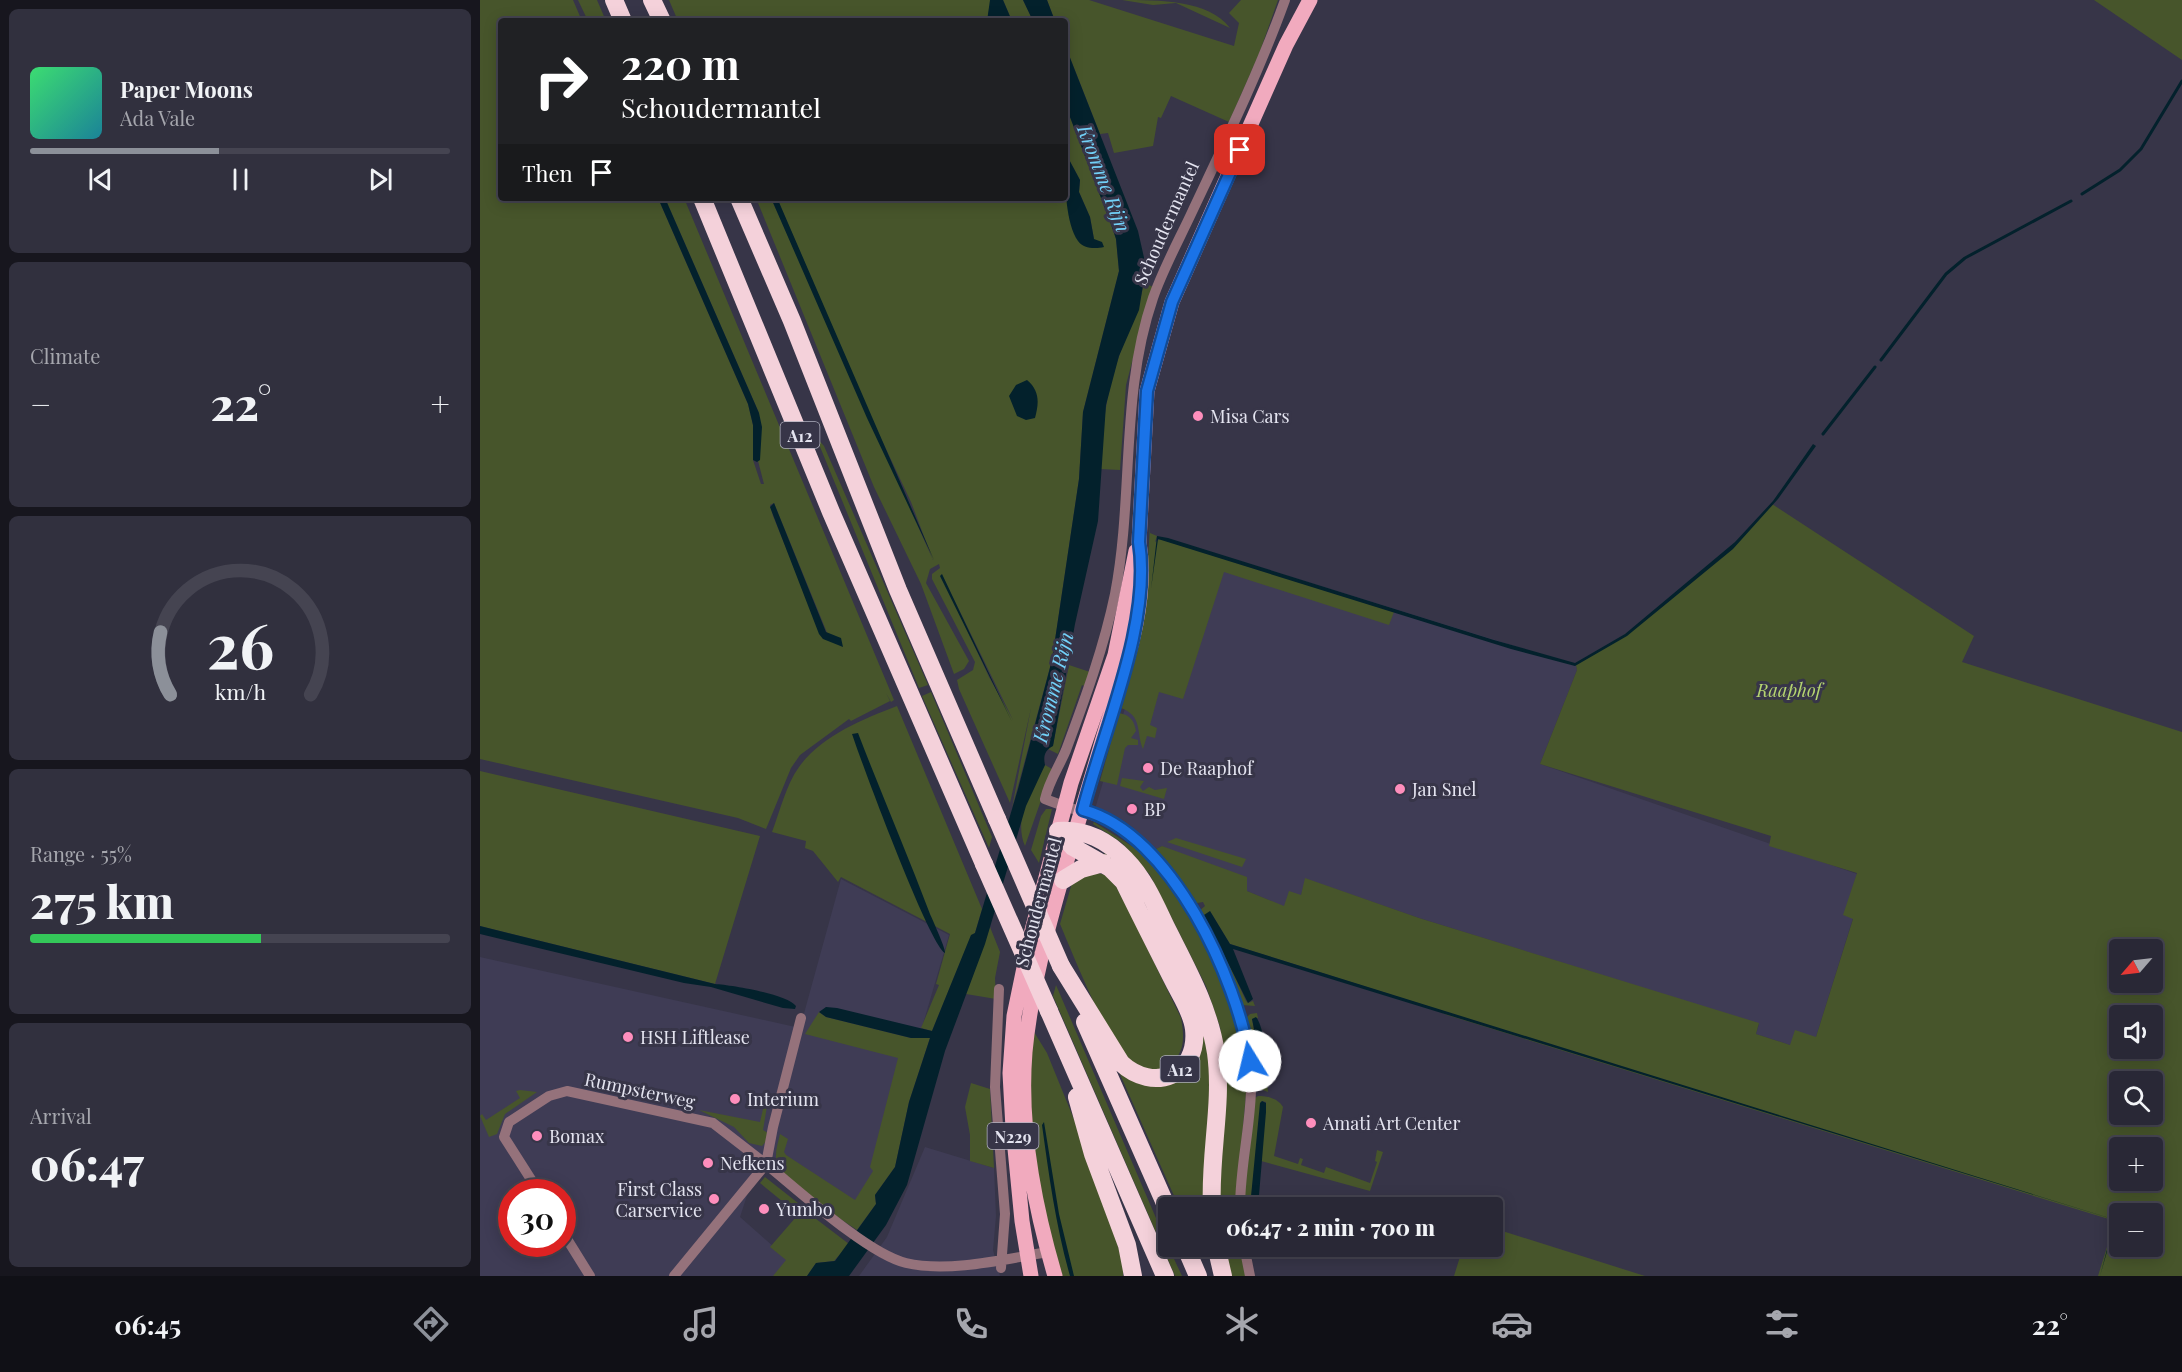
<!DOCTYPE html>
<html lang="en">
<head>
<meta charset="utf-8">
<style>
  body { margin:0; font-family:"Playfair Display",serif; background:#31303e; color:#f1f3f6; height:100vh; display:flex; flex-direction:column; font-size:22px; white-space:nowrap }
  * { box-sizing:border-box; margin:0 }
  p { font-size:20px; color:#a5a6ad }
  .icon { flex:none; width:33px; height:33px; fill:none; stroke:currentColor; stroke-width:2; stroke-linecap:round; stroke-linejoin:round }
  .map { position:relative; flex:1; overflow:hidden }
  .sheet { display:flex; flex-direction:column; gap:9px; padding:9px; background:#17161e; width:480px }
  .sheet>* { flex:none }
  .hud { position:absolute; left:18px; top:18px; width:570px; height:183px; border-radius:6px; box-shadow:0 3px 15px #0003,0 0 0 2px #454451; background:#202124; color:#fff; overflow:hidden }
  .needle { width:39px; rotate:242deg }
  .tools { position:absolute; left:1629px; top:939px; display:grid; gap:12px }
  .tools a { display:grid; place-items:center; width:54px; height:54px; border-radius:6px; background:#292836; box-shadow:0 3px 15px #0003,0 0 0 2px #454451; font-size:30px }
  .speed { position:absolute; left:18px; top:1179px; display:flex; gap:12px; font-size:30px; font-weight:700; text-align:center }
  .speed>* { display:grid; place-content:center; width:78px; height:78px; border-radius:50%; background:#292836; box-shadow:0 3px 15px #0003,0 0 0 2px #454451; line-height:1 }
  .speed .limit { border:9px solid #d22; background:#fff; color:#111 }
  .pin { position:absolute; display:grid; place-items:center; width:51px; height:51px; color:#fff; margin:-26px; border-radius:12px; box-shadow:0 3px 9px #0006 }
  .me { position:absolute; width:66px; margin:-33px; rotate:351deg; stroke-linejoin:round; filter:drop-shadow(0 0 4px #0008) }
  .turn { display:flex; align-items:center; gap:21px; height:126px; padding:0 24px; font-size:27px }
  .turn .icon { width:78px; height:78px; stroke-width:2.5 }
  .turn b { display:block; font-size:42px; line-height:51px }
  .then { display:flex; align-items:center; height:57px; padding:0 24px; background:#0003; gap:12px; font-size:22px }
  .big { font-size:45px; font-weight:800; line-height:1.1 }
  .sheet .widget { flex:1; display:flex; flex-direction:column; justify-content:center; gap:9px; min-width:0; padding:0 21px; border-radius:9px; background:#31303e }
  .sheet .dial { align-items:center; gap:0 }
  .dial svg { height:156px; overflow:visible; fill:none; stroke:#454451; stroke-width:7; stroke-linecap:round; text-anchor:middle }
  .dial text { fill:#f1f3f6; stroke:none }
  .song { display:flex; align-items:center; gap:18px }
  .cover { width:72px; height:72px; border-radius:9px; background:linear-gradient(135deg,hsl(140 70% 55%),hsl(190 70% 35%)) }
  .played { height:6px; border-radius:3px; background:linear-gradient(90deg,#8c9099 45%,#454451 45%) }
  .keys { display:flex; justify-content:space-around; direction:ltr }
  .heat { display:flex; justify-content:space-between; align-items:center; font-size:33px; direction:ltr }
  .charge { height:9px; border-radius:4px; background:linear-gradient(90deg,#34c759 55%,#454451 0) }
  .trip { position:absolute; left:678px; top:1197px; width:345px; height:60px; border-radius:6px; background:#292836; box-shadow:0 3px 15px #0003,0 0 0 2px #454451; font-weight:800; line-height:60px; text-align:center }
  .menu { display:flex; height:96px; justify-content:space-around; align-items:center; background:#101016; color:#a5a6ad }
  .menu .icon { width:42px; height:42px }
  .menu .selected { color:#8c9099 }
  .menu b { font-size:27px; color:#f1f3f6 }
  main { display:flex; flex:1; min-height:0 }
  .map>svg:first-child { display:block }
  .built { fill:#3f3c55; fill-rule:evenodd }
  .green { fill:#47552b; fill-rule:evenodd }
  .water { fill:#03212c }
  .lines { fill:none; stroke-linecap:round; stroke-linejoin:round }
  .stream { stroke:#03212c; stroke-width:3 }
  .minor { stroke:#95727b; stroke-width:10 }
  .primary { stroke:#f1aabe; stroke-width:15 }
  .motorway { stroke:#f4d1da; stroke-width:18 }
  .motorway-bridge { stroke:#f4d1da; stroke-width:18 }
  .route-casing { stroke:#114b97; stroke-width:15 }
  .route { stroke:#1a73e8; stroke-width:10 }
  .poi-dot { fill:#fe8ebc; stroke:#373548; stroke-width:2 }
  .labels { text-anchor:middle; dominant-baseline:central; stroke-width:6; stroke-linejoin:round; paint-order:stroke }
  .shield { fill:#373548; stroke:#b0b0be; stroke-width:1.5 }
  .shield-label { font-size:16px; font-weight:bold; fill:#e4e4f0 }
  .street-label { font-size:18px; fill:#e4e4f0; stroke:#373548 }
  .poi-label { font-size:18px; fill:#e4e4f0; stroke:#373548; text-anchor:start }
  .park-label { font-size:18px; font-style:italic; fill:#b5d570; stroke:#373548 }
  .water-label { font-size:20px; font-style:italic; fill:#72d0f8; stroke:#373548 }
</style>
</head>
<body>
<main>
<section class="sheet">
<div class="widget">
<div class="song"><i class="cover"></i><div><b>Paper Moons</b><p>Ada Vale</p></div></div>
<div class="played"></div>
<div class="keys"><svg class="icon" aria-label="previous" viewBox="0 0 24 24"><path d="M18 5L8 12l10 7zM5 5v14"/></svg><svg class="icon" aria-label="pause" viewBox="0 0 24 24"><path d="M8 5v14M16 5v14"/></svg><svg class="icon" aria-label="next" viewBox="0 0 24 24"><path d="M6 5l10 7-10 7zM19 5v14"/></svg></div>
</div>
<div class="widget"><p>Climate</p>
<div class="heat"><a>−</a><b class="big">22°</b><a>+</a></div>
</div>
<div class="widget dial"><svg viewBox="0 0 100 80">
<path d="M14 69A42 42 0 1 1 86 69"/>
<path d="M14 69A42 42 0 0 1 9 37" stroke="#8c9099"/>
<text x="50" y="56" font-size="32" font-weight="700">26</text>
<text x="50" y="72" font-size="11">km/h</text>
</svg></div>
<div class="widget"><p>Range · 55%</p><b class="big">275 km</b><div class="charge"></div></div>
<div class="widget"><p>Arrival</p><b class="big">06:47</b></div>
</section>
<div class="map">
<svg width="1702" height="1276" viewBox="0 0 1702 1276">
  <rect width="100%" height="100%" fill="#373548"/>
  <path class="built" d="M702,543L1096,665L1097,670L1060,764L1377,874L1364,915L1373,918L1336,1037L1310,1045L1276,1034L1279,1024L939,918L826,879L821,895L805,907L767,891L682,846L674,850L649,825L615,809L649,695Z
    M361,879L469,935L400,1171L373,1211L303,1162L276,1168L260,1217L311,1262L302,1276H0V957L320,1028ZM32,1192H82V1244H32Z
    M445,1147L514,1168L516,1216L513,1250L520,1276H379L407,1237Z"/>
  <path class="green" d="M0,0H93L102,21H21V198H178L268,404L273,425V460L281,484H284L278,461L279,413L185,198H204L414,700L411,702L406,693L410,701L371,721L369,719L320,755L311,768L286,829L258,818L0,759ZM294,503L348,635L343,639L293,516L290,505Z
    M98,0H117L126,21H108Z
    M189,0H511L507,21H198Z
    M523,0H543L553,21H532Z
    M567,0H609L754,46L759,23L749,13L761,0H798L779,54L749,122L691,96L681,118L678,117L673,146L634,153L628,133L620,134L585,45V21H575Z
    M642,0C679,0 729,0 750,28L696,3L673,5Z
    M1614,0H1702V60Z
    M585,104L631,224L636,239L639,271L603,412L599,479L572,660L532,808L551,708L530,803L479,689L477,680L493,670L495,662L452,579V574L460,568L459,564L450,569L446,583L489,661L484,669L474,674L441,584L394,487L276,198H291L453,560L431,502L389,413L297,198H585V195L614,239L610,217L599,192L600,180L585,152ZM461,574L462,575L533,720L509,677Z
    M664,283L676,288L662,324L646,385L640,470L620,469C622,438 624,407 633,376C641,344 658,316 664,283Z
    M336,437L344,446L448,685L439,688Z
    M1292,504L1494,636L1482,662L1702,732V1276H1618L1635,1221L967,1015L950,1007L750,944L730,911L734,931L766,1001L768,1003L773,1001L775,1006L762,1005L718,912L725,906L723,902L712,904L674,850L682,846L767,877V891L804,906L809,891L821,895L825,878L939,918L1279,1023L1276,1034L1310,1045L1315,1030L1336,1037L1373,919L1363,915L1377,873L1289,846L1291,836L1060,764L1097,670L1096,665C1169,624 1236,565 1292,504ZM1640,950H1672V982H1640ZM1640,1016H1672V1048H1640ZM1640,1082H1672V1114H1640ZM1640,1148H1672V1180H1640ZM1640,1214H1672V1246H1640Z
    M670,524V533L677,536L675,542L680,539L914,612L909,625L744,572L703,699L679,692L670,725L677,728L675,738L667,736L663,749C656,733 663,716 641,708L658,644L667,578Z
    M589,665L610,672L604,686L602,685L578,754L568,749L573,745Z
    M451,692L512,837L509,848L442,696Z
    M417,706L502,909L495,933L491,936L452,1031L441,1028L459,985L456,984L470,934L361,877L358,882L333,851L325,848L326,841L292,832C300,811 306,785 319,767C341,736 383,719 417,706Z
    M639,713C650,715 654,720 656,731L651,738L658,740V745H648L645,748L637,785L620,781Z
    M565,765L572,769L545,846C533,818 552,791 565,765Z
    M0,771L280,836L235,984L0,926Z
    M642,778L664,781L660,787L663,791L669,787L675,790L687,788L684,799L640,786Z
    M566,809H572L559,863L551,850L561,816Z
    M614,822L658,850L674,864L696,894L736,964L760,1028L767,1082L756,1207H738L746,1073L740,1027L726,986L670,875L642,843L613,824Z
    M696,838L766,859L762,867L687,842Z
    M625,853L640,866L722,1015L733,1074L725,1207H699L639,1072L665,1084L719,1047L621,857Z
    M613,872L626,875L639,890L701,1018C704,1035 706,1052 690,1064C678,1072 663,1072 651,1063C630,1048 592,952 580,924L592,883Z
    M510,927L520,952L515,978L516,999L486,994Z
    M576,985L688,1246L702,1276H695L573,996Z
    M339,1012L346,1017L431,1038H450L429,1102L415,1167L395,1195L396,1204L377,1230C358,1217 304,1183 297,1163C294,1154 298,1143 300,1134L308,1139L304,1152L306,1155L375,1200L393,1171L390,1167L418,1058L325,1034Z
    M777,1013L778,1018L772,1019L780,1059L781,1083H787L788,1092L775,1087L772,1049L765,1019L770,1014Z
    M554,1032L567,1053L617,1176L643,1263V1276H580C560,1197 543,1114 554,1032Z
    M491,1083L510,1089L514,1168L490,1161V1135L485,1107Z
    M40,1090L57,1092L25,1114L17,1134L9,1137L0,1116L2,1114L6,1120L40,1098L36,1091Z
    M286,1096L295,1100V1104H288L287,1106L283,1130L288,1133L287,1140L282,1146L269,1143L254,1127L219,1110L280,1122Z
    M778,1096C787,1096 798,1098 803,1107L794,1156L818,1164L820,1158L823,1159L821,1165L844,1173L846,1167L890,1183L897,1162L895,1161L897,1150L903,1152L890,1191L781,1161L786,1102L782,1101L770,1207L763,1208L775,1098Z
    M285,1177L318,1203L313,1210L280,1183Z
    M323,1209L369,1244L354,1261L336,1263L327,1276H293L306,1260L290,1247Z
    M1013,1228L1165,1276H974L983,1247L1012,1246Z
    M740,1247H760L766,1276H747Z"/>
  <path class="water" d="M510,0H523L532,21H507Z
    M543,0H567L575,21H553Z
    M585,45L658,231L665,262L664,279L659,310L639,356L626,405L618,521L595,624L573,746C565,750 563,756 565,765L546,806L505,944L465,1051L427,1185L406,1225L369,1276H327L336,1263L355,1261L396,1204L395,1195L415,1167L429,1102L450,1038H431L346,1017L339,1012L346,1007L357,1008L452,1031L491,935L495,933L538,789L572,660L599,479L603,412L639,271L636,239L631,224L585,104Z
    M585,152L600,180L599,192L610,217L614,239L622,242L624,247C616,249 603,249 598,241C584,221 585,175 585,152Z
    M178,198H185L279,413L282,427L280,460L277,462L273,460V425L268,404Z
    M291,198L298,200L454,560L387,418Z
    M547,380C560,391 559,403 555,418L546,420L537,416L529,396L536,385Z
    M1333,444L1336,446L1298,499L1253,549L1147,636L1095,666L1031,649L678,539L671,589L677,536L688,538L1014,640L1095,663L1145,634L1255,542L1293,501Z
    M294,503L346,632L361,638L363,647L343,639L339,634L290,507Z
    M462,574L532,722L460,576Z
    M378,733C401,793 427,853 450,914C453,921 466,949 465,953C449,944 382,764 372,734Z
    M730,911L750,944L1639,1221L1635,1224L1620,1276L1633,1227L1629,1218L753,949L773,999L768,1003L724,915Z
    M0,926L235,984C251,985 307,994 316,1006L315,1009L303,1008L231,987L204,983L0,934Z
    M776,1017C784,1026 791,1074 785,1085L781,1083L780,1059L772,1019Z
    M782,1101L786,1103V1112L778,1207H770L780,1103Z
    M564,1122L579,1214L594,1276H590C576,1227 569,1176 562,1125Z"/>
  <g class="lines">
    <path class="stream" d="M1602,194L1640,170L1661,149L1702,81
      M1401,360L1466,274L1485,258L1591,201
      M1343,434L1395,367"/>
    <path class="minor" d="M519,989L515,1087L525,1214L521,1268
      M321,1018L293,1127L286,1164C318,1190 388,1254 426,1263C468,1273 526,1259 568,1252
      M59,1192L24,1137L29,1122L69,1096L87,1091L233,1123L286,1164L194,1276
      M760,1208C760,1168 770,1129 771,1090C773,1018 710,880 652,836C622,814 597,812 565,799C569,781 579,767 586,750C605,699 624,647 635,594C654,495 640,394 673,298C683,269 699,240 712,212C745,142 779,72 805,0
      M82,1231L110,1276
      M764,1246L770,1276"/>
    <path class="primary" d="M551,1276L542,1221L533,1128L530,1073L534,1016L551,934L591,783L635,655L656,551
      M575,1276C554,1205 539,1126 545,1052C554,955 594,840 621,745C640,680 670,610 659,542L667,391L692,302L806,45L830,0"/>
    <path class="motorway" d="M134,0L143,21
      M172,0L182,21
      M222,198L351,512L504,864
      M259,198L312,321L418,590L517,819
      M578,831L593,847L630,868L644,882C660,915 677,948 694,982C701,996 712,1012 714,1029C719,1076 673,1093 641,1063L581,966
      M578,831C606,829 627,840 646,860C664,878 675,904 686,927C706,967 729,1007 736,1053C743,1104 729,1156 732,1208
      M583,880L601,869L623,863
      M569,1011L685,1276
      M605,1022L688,1210
      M597,1097L613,1154L647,1245L653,1276
      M705,1246L718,1276
      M736,1246L743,1276"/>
    <path class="motorway-bridge" d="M517,819L581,966
      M504,864L569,1011"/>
  </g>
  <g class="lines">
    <g class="route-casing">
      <path id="route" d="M760,150L692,302L667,391L659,542C672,623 623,731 603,810C692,834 757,979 770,1061"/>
    </g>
    <use href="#route" class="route"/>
  </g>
  <g class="poi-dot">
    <circle cx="718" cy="416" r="6"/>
    <circle cx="668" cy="768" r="6"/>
    <circle cx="920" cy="789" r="6"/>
    <circle cx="652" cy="809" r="6"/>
    <circle cx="148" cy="1037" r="6"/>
    <circle cx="255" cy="1099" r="6"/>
    <circle cx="831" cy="1123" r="6"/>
    <circle cx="57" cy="1136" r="6"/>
    <circle cx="228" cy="1163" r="6"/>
    <circle cx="234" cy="1199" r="6"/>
    <circle cx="284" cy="1209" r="6"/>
  </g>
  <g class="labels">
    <g class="shield">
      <rect x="300.5" y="422" width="39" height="26" rx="4.5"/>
      <rect x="680.5" y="1056" width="39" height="26" rx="4.5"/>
      <rect x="507.5" y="1123" width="51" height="26" rx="4.5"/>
    </g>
    <g class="shield-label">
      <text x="320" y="435">A12</text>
      <text x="700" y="1069">A12</text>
      <text x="533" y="1136">N229</text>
    </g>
    <g class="street-label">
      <text transform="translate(686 223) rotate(-66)">Schoudermantel</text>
      <text transform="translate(558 902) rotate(-75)">Schoudermantel</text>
      <text transform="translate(160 1090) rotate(12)">Rumpsterweg</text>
    </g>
    <g class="poi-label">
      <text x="730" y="416">Misa Cars</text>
      <text x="680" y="768">De Raaphof</text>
      <text x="932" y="789">Jan Snel</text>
      <text x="664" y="809">BP</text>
      <text x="160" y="1037">HSH Liftlease</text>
      <text x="267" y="1099">Interium</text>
      <text x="843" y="1123">Amati Art Center</text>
      <text x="69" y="1136">Bomax</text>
      <text x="240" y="1163">Nefkens</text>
      <text x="222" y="1189" text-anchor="end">First Class<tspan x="222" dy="21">Carservice</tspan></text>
      <text x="296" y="1209">Yumbo</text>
    </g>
    <g class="park-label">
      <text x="1309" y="690">Raaphof</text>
    </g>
    <g class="water-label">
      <text transform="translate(625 178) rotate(69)">Kromme Rijn</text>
      <text transform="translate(572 687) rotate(-76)">Kromme Rijn</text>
    </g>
  </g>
</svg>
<div class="tools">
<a><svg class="needle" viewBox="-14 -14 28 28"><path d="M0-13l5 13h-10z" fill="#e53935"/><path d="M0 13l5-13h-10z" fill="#a5a6ad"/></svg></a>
<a><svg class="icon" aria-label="sound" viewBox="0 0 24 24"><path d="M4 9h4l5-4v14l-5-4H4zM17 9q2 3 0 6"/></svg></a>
<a><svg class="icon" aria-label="search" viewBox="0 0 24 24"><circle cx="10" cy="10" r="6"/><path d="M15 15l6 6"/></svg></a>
<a>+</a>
<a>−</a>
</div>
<div class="speed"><div class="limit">30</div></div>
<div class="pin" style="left:760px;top:150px;background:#d93025"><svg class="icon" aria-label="arrive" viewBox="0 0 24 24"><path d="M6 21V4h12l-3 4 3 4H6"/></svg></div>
<svg class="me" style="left:770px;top:1061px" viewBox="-20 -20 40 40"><circle r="19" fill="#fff"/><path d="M0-13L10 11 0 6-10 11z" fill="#1a73e8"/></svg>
<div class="trip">06:47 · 2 min · 700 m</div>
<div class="hud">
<div class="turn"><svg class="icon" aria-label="right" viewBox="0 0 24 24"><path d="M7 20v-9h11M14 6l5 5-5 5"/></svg><div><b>220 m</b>Schoudermantel</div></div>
<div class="then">Then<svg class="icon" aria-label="arrive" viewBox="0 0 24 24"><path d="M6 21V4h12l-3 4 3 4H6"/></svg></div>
</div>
</div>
</main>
<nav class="menu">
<b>06:45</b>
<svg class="icon selected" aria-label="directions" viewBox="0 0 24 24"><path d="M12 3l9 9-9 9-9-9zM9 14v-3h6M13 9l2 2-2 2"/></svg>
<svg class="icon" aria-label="music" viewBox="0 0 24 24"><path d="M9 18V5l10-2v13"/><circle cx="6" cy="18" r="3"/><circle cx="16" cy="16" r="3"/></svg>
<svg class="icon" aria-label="phone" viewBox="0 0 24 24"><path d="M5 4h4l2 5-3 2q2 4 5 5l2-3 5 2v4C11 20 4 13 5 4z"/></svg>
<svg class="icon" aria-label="climate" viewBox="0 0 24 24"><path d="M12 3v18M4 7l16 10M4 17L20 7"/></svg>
<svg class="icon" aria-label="car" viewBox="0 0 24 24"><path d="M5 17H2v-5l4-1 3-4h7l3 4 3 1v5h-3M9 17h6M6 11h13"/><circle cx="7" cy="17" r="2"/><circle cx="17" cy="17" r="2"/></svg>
<svg class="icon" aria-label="filters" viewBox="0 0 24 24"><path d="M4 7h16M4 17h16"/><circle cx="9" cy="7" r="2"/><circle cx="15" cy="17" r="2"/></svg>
<b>22°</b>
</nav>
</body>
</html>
